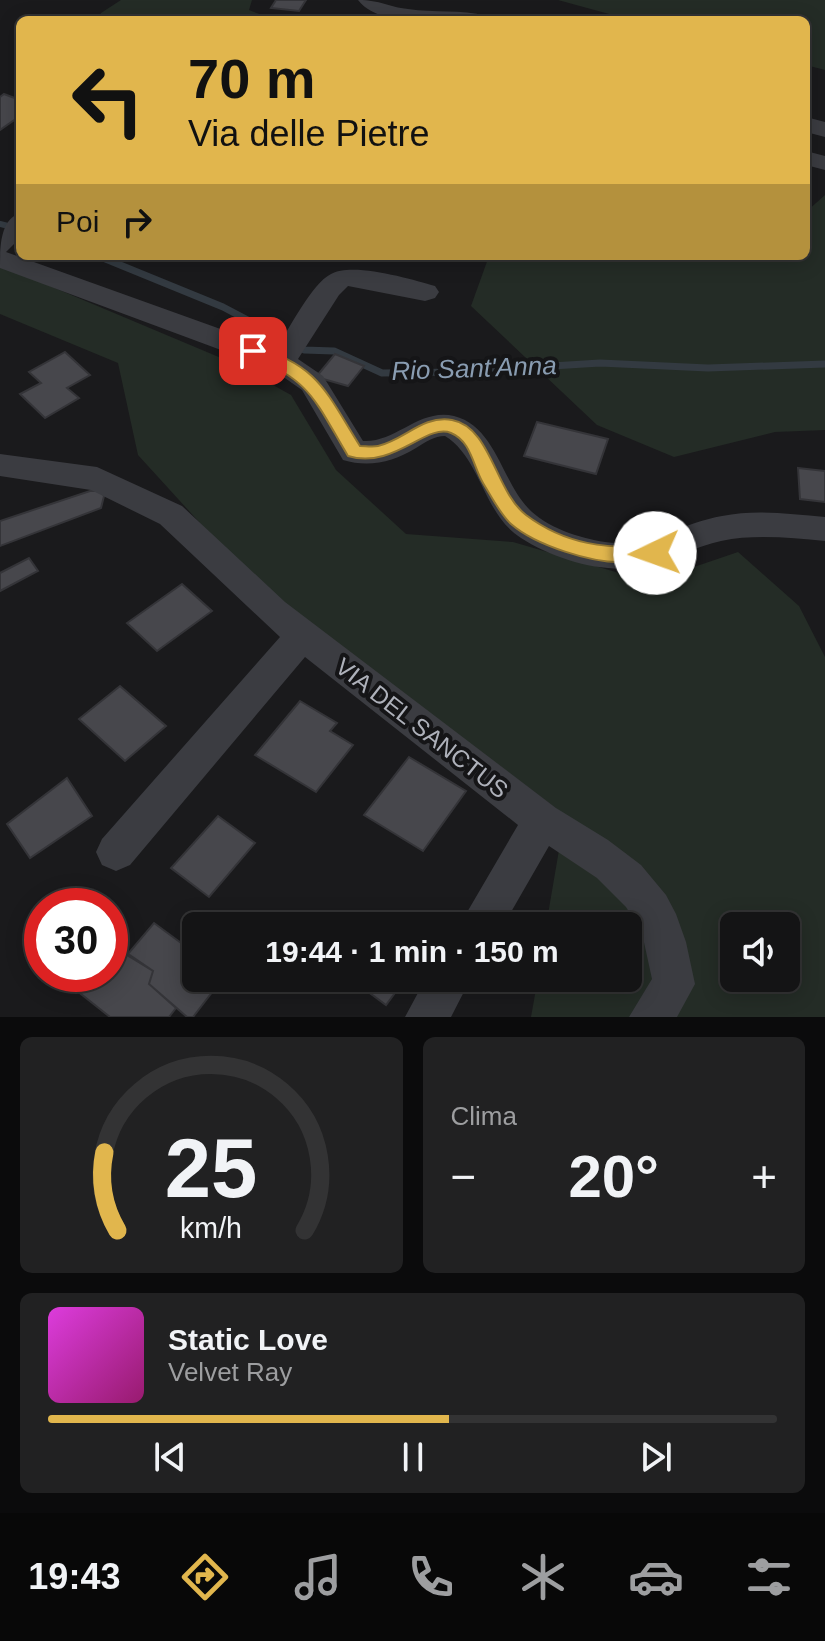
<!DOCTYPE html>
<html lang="it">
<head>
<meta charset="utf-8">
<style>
  body { margin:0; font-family:Arial,sans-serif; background:#212122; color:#f1f3f6; height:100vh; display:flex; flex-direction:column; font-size:30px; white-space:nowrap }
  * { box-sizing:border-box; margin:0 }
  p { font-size:26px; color:#9d9ea0 }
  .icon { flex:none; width:44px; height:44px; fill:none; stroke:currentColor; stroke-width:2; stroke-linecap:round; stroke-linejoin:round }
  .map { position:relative; height:1017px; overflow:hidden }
  .details { display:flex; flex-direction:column; gap:20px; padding:20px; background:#0b0b0c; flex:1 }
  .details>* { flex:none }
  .top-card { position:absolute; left:16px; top:16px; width:794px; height:244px; border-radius:12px; box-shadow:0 4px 20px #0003,0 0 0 2px #333334; background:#e1b64d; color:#111; overflow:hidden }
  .fabs { position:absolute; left:720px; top:912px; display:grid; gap:16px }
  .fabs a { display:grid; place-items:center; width:80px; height:80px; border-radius:12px; background:#141415; box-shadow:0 4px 20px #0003,0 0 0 2px #333334; font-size:40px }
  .speed { position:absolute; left:24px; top:888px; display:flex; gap:16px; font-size:40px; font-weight:700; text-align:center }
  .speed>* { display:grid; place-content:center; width:104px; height:104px; border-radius:50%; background:#141415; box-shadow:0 4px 20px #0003,0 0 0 2px #333334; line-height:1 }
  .speed .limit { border:12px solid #d22; background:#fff; color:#111 }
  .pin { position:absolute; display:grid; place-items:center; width:68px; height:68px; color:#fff; margin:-34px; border-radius:16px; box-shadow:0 4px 12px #0006 }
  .me { position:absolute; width:88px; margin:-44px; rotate:267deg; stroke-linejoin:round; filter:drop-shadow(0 0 6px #0008) }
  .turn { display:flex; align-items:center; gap:28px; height:168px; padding:0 40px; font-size:36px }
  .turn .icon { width:104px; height:104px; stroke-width:2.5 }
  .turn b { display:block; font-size:56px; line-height:68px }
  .then { display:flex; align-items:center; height:76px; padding:0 40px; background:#0003; gap:16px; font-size:30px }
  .big { font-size:60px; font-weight:700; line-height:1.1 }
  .details .card { flex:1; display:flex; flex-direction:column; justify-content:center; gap:12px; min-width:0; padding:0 28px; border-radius:12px; background:#212122 }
  .details .dial { align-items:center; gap:0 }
  .dial svg { height:208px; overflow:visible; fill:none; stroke:#333334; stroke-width:7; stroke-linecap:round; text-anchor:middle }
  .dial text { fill:#f1f3f6; stroke:none }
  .song { display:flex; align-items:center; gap:24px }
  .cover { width:96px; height:96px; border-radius:12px; background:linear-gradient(135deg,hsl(300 70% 55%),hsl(320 70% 35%)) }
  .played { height:8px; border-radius:4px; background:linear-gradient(90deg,#e1b64d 55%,#333334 55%) }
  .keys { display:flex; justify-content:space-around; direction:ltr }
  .heat { display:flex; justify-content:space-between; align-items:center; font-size:44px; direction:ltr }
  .details .tiles { flex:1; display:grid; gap:20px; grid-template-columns:1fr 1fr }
  .card:last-child { grid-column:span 2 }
  .trip { position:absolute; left:182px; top:912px; width:460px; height:80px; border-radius:12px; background:#141415; box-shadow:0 4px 20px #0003,0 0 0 2px #333334; font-weight:700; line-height:80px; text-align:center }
  .menu { display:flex; height:128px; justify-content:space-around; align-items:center; background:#080808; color:#9d9ea0 }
  .menu .icon { width:56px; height:56px }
  .menu .selected { color:#e1b64d }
  .menu b { font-size:36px; color:#f1f3f6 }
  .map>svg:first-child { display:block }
  .green { fill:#242c26; fill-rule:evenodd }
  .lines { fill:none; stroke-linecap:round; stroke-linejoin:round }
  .stream-far1 { stroke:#333a41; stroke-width:6 }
  .stream { stroke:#333a41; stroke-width:7 }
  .building { fill:#47474c; stroke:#343438; stroke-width:2 }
  .minor { fill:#3b3c41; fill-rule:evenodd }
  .route { fill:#e1b64d; stroke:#927632; stroke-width:2 }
  .labels { text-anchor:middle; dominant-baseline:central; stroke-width:8; stroke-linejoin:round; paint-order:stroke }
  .street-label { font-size:24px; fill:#aeb1ba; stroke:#151517 }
  .water-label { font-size:26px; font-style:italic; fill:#899cb1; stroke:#151517 }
</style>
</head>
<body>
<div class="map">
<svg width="825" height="1017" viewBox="0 0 825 1017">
  <rect width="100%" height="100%" fill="#1a1a1c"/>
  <path class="green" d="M121,0H252L249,10L275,20H98L101,13Z
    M558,0H825V70L806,65V20H631Z
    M825,195V430L775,432L674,457L597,425L471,306L489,256H806V212Z
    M0,265L233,363L291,395L336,470L406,534L513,542L650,582L738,552L799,606L825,657V1017H531L538,978H628V926H546L565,815L252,580L138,455L118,363L0,314ZM734,926H786V978H734Z"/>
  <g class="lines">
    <path class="stream-far1" d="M0,224L20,229
      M99,256L108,260"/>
    <path class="stream" d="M103,258L223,307L304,350L334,351L382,373L458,372L600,363L708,368L825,364"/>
  </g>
  <path class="building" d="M276,0H306L299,11L271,8Z
    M4,94L20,100V116L0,130V97Z
    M65,352L90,375L67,388L79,398L45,418L20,394L41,383L29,372Z
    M335,354L364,366L348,386L316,377Z
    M537,422L608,439L596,474L524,456Z
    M798,468L825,471V502L800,499Z
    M90,491H101L104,496L101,508L0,546V521Z
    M29,558L38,571L0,591V573Z
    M182,584L212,611L157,651L127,623Z
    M120,686L166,726L125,761L79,719Z
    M300,701L337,723L330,731L353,745L316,792L255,755Z
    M409,757L466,791L423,851L364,815Z
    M67,778L92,816L30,858L7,824Z
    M218,816L255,843L209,897L171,868Z
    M154,923L196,954V978H223L193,1017H187L149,984L153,971L127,955Z
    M115,945L153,971L149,984L176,1008L169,1017H110L76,990L90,974H110V951Z
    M365,978H406L386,1005L359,985Z"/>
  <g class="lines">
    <path class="minor" d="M358,0C381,0 388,7 408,9C434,13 461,9 486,16L489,20C453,20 382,31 358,0Z
      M806,117L825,122V137L806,132Z
      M806,151L825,156V170L806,165Z
      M20,213V238L6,252L276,349C288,331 312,283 331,274C353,262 410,279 435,286L439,292L435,298L425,301L348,286L339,295L298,359L323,376L363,441C396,443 419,408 454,416C495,426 502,481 528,508C547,528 579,538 605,542C647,548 682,523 722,516C756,509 791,514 825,517V541C791,538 755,534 721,541C697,546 675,558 651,565C610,576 557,561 521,538C483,514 481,458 445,436C434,436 426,442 416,448C393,462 369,468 343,460L302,390L272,369L0,268C0,247 0,220 20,213Z
      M0,454L97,467L182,506L285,602L556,808L608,840L641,865L666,895L676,914L686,942L695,984L677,1017H629L652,979L642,933L626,907L597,878L549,846L503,926H459L518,825L305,657L130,865L116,871L102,865L96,852L102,839L280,637L160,524L91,490L0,476Z
      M426,978H471L451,1017H405Z"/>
  </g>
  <path class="route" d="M253,346C319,365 326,392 360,446C365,446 373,447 378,446C405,440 422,415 452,420C491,427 495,491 526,515C566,545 606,549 655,546L664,553C657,565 637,562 625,562C593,564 535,545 511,524C500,514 491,496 483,483C473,466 471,441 451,433C426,423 393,470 348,456C315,401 311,379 247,355L245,351Z"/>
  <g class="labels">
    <g class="street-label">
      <text transform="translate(422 728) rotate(38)">VIA DEL SANCTUS</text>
    </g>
    <g class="water-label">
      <text transform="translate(474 368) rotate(-2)">Rio Sant'Anna</text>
    </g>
  </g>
</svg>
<div class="fabs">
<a><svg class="icon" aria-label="sound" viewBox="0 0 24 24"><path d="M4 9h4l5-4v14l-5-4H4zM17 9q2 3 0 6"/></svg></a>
</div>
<div class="speed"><div class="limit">30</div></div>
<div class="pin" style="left:253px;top:351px;background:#d93025"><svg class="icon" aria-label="arrive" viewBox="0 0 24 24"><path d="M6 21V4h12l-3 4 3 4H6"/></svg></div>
<svg class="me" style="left:655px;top:553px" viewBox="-20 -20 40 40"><circle r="19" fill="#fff"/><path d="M0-13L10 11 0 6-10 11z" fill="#e1b64d"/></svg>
<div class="trip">19:44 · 1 min · 150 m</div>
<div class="top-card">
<div class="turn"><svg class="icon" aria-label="left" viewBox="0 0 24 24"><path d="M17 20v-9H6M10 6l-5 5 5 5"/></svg><div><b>70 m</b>Via delle Pietre</div></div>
<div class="then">Poi<svg class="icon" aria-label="right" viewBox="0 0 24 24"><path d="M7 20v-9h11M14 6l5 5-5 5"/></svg></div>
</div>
</div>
<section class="details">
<div class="tiles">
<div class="card dial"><svg viewBox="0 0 100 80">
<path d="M14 69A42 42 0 1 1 86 69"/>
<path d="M14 69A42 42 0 0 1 9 39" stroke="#e1b64d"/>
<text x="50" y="56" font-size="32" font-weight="700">25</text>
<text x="50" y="72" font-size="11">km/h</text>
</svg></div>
<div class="card"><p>Clima</p>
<div class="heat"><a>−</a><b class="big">20°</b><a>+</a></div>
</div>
<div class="card">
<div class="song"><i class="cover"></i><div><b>Static Love</b><p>Velvet Ray</p></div></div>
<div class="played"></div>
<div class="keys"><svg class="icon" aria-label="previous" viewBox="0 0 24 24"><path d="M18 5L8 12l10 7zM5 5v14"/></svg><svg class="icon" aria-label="pause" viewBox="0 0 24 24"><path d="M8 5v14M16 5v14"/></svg><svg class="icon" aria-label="next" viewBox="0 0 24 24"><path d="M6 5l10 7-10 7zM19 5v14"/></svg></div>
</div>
</div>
</section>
<nav class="menu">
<b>19:43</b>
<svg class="icon selected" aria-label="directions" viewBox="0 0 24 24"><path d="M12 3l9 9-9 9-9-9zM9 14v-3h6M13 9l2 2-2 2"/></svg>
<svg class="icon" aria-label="music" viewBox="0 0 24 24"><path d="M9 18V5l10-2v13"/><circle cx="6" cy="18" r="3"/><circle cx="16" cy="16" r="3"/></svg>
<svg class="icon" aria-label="phone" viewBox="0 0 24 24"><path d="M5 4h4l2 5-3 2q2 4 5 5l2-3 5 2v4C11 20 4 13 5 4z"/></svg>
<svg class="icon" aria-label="climate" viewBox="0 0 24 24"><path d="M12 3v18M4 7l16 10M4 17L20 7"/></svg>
<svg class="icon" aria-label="car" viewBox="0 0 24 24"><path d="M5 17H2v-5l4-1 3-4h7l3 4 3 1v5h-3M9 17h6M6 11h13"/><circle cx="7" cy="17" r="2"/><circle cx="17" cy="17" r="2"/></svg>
<svg class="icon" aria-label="filters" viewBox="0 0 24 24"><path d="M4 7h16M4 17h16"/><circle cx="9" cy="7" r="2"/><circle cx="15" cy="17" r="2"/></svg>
</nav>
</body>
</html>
